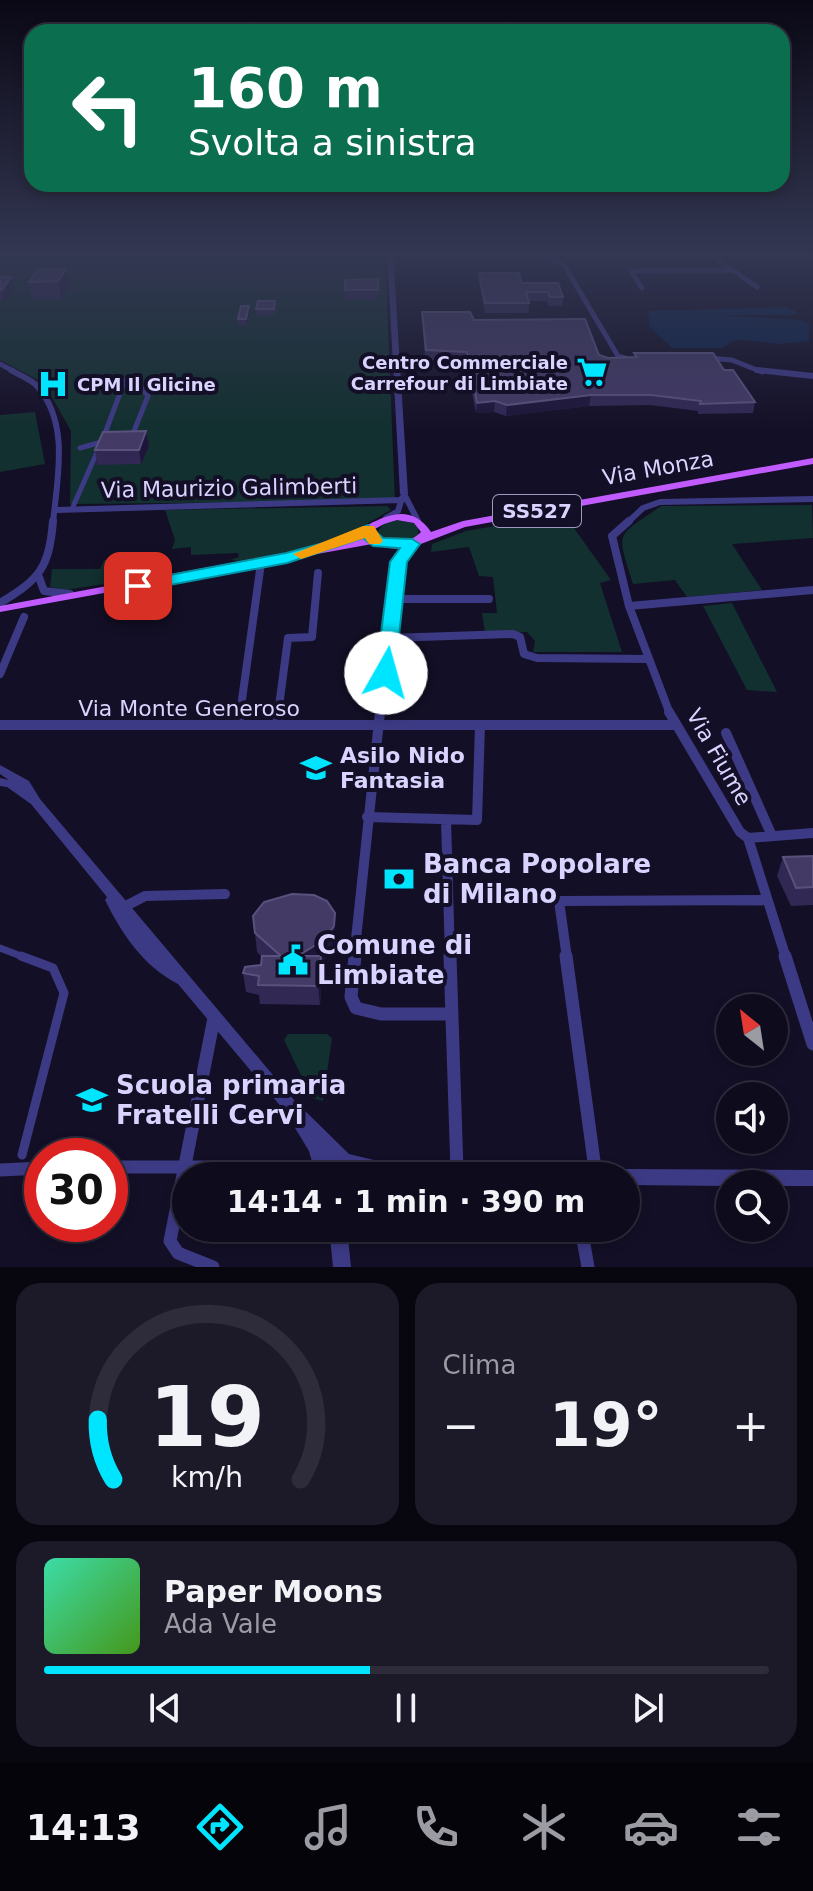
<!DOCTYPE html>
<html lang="it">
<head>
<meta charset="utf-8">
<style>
  body { margin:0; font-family:"DejaVu Sans",sans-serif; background:#1c1929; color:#f1f3f6; height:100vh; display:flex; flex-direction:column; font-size:30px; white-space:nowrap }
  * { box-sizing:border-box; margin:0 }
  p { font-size:26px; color:#9b9ba3 }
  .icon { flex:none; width:44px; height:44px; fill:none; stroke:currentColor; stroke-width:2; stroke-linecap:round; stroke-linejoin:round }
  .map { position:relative; height:1267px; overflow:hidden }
  .drawer { display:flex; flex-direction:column; gap:16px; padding:16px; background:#08060f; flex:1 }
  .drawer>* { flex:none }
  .guide { position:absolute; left:24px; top:24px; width:766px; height:168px; border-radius:24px; box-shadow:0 4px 12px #0003,0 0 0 2px #2e2b3b; background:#0b6e4f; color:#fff; overflow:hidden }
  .needle { width:52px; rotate:330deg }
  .tools { position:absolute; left:716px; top:994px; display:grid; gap:16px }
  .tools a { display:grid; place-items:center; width:72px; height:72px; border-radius:50%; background:#0e0b1c; box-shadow:0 4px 12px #0003,0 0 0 2px #2e2b3b; font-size:40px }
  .speed { position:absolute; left:24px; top:1138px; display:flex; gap:16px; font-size:40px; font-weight:700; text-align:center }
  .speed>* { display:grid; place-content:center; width:104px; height:104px; border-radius:50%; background:#0e0b1c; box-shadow:0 4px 12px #0003,0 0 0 2px #2e2b3b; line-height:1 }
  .speed .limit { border:12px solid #d22; background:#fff; color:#111 }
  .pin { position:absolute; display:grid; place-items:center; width:68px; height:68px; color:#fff; margin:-34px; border-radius:16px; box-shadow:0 4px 12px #0006 }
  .me { position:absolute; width:88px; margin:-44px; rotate:7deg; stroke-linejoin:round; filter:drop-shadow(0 0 6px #0008) }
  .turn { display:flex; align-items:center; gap:28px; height:168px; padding:0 32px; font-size:36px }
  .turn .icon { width:104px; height:104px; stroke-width:2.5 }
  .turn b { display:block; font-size:56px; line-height:68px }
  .big { font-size:60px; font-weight:600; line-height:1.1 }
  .drawer .card { flex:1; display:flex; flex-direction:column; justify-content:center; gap:12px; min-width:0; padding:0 28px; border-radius:24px; background:#1c1929 }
  .drawer .dial { align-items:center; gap:0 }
  .dial svg { height:208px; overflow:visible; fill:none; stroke:#2e2b3b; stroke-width:7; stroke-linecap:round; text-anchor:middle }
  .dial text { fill:#f1f3f6; stroke:none }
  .song { display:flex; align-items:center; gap:24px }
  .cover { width:96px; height:96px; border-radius:12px; background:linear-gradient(135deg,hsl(160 70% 55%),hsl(100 70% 35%)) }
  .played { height:8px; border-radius:4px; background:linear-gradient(90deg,#00e5ff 45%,#2e2b3b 45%) }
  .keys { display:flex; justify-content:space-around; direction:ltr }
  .heat { display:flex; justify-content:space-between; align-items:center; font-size:44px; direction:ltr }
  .drawer .tiles { flex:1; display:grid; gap:16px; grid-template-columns:1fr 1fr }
  .card:last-child { grid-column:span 2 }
  .trip { position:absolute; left:172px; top:1162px; width:468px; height:80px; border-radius:40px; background:#0e0b1c; box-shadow:0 4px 12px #0003,0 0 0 2px #2e2b3b; font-weight:600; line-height:80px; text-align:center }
  .dock { display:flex; height:128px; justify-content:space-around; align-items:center; background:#06040b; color:#9b9ba3 }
  .dock .icon { width:56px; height:56px }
  .dock .current { color:#00e5ff }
  .dock b { font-size:36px; color:#f1f3f6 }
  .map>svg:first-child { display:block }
  .green { fill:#12302f }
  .water { fill:#0c2248 }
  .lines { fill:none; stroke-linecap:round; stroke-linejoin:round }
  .pedestrian-far2 { stroke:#3d3a85; stroke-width:5 }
  .pedestrian-far1 { stroke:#3d3a85; stroke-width:7 }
  .pedestrian { stroke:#3d3a85; stroke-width:9 }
  .minor-far4 { stroke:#3d3a85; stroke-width:5 }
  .minor-far3 { stroke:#3d3a85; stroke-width:6 }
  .minor-far2 { stroke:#3d3a85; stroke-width:8 }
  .minor-far1 { stroke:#3d3a85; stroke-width:10 }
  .minor { stroke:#3d3a85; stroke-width:13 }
  .tertiary { fill:#3d3a85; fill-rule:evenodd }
  .primary { fill:#c25bff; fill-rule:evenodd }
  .wall { fill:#312854 }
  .shaded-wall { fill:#1d163a }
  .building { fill:#433a66; stroke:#5a527e; stroke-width:2 }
  .route { fill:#00e5ff; stroke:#0095a6; stroke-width:2 }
  .slow { fill:#f59e0b }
  .labels { text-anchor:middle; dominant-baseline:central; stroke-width:8; stroke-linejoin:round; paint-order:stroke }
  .far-poi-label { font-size:18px; font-weight:bold; fill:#d9d4ff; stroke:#130f26; text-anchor:end }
  .shield { fill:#130f26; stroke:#9e99be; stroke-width:2 }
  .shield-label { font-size:20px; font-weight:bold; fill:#d9d4ff }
  .street-label { font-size:22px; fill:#d9d4ff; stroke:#130f26 }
  .poi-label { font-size:22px; font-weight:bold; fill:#d9d4ff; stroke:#130f26; text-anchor:start }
  .near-poi-label { font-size:26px; font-weight:bold; fill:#d9d4ff; stroke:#130f26; text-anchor:start }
</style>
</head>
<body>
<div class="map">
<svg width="813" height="1267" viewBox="0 0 813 1267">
  <rect width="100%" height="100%" fill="#130f26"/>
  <path class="green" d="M0,253H385L395,501L70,504L71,431L44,383L0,360Z
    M35,412L45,464L0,472V415Z
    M387,506L391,510L336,541L242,561L230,560L239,557L238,553L191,555V547L172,549L175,540L165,510Z
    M661,506L812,505L813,538L732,544L762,590L687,597L675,580L633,584C616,530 615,538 661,506Z
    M564,514L611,580L600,583L622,652H533L535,641L527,632L485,633L482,613H497L493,577L479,576L469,547L431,552L432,544L466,531Z
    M397,519L417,524L419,535C404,543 390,545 377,533L384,523Z
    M136,555H154L147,575L142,578L66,590L50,587L52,569H100L104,560Z
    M732,603L777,692L747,690L703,606Z
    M288,1034H327L332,1038L323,1101L312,1098L284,1040Z"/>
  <path class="water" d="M787,307L796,311V315H714L801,320L809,323V341L782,344L742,340L733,341L723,348H672L649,326L648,311Z"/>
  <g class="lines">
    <path class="pedestrian-far2" d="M124,384L138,383L148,396L132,436
      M104,436L125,380
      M80,448L105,441
      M72,509L98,450"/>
    <path class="pedestrian-far1" d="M0,948L26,958"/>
    <path class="pedestrian" d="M21,956L53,968L64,993L22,1155"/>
    <path class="minor-far4" d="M540,253L564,265L618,356L631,360
      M708,253L757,287
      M642,288L631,271L731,270
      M708,358L732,360L762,372
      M0,364L15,372"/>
    <path class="minor-far3" d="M11,370C19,375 33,380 38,387C70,425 57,479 53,523
      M757,370L813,376
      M404,494L418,521
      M57,510L402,500
      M386,518L398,511L402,498
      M627,523L643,508L660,502L813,499"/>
    <path class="minor-far2" d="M629,521L612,536L629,606L670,714
      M39,577L44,591L70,594
      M395,599H489
      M0,603C40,579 49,568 53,521
      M629,606L813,590
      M390,638L513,634L520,637L524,654L537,658L647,659
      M0,674L24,617
      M240,714L261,563
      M278,714L288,638L312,637L318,573
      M380,714L398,562L412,544"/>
    <path class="minor-far1" d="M669,712L740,832L748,838L786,958
      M0,725H675
      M238,725L240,712
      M277,725L279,712
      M726,733L772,836
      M367,817L477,820L480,725
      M446,820L450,958
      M748,838L813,833
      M124,907L145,896L225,894
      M354,958L380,712
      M567,958L559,901L767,900"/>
    <path class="minor" d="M355,956L351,997L356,1008L381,1014H450
      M450,956L457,1171
      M566,956L596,1176
      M785,956L813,1044
      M110,1167H285L311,1176
      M0,1170L42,1168
      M581,1228L588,1267
      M213,1267L178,1253L170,1241L214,1018"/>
    <path class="tertiary" d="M387,253H393L408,494L404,496L400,494Z
      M0,765L29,781L40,799L294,1100L349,1154L382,1162L590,1168L596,1170L598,1176H373L358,1173L359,1176H343L341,1169L338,1168L332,1170L330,1176H314L315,1173L309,1151L292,1123L293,1121L178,984C143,966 122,934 105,900L107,897L31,804L7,787L0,786V778L9,780L0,774Z
      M626,1169L813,1170V1186H774V1184H730V1186L626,1185V1176H618L620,1171Z
      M329,1228H347L351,1267H333Z"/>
    <path class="primary" d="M813,458V464L465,527L413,547L403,549L388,548L372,544L0,612V606L344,542L343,540L344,538C374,523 406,496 431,532L463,521ZM397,520L414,523L421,532C407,546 384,547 373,530L384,524Z"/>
  </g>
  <path class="wall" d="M66,269L69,287L61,299H32L29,282Z
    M479,273L522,283L563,297L562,306H549L547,301H529V313H485L479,282Z
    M0,277H11L14,287L4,300H0Z
    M378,279V299H345V280Z
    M249,306L250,312L247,325H238V319Z
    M276,307L274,315L257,316L256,309Z
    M422,312L474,320L608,358H634V353L724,370L755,402L753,413L698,414V411L650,405L589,406L506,416L494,412L476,413L466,362L425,360Z
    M146,431L149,446L141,464L97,465L95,450Z
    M813,856V905L791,906L777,876L783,857Z
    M336,932L335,945L326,958L321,961L322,975L320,1005L260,1004L259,995L246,992L243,973L261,965L262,957L257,952L255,933Z"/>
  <path class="shaded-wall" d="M66,269L69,287L61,299L58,281Z
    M11,277L14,287L4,300L2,290Z
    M249,306L250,312L247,325L246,319Z
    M591,395L589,406L506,416L507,405Z
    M495,401L494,412L476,413L477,403Z
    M146,431L149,446L141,464L139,450Z
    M335,913V945L326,958L321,961L322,975L320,1005L318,986L298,956Z"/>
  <path class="building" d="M38,269H66L58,281L29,282Z
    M479,273H519L522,283H558L563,297H550L548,292H526L529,303H485Z
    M0,277H11L2,290H0Z
    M378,279V290H345V280Z
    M258,301H275L274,309H256Z
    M241,306H249L246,319H238Z
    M422,312H470L474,320L585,319L599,355L608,358L637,357L634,353H713L724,370H733L755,402L700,404L701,401L651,395H591L507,405L495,401L477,403L467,352L426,350Z
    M146,431L139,450H95L103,432Z
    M813,856V887L796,888L783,857Z
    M292,894L314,895L327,901L335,913L334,926L325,939L298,956H321L318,986L258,985L259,976L243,973L245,967L261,965L262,956H281L255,933L253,916L264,902Z"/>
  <linearGradient id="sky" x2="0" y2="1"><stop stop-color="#0a0815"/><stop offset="0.59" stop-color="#333752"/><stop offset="1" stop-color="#333752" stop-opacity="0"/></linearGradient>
  <rect width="813" height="431" fill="url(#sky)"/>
  <path class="route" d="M368,525L383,538L412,539L420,544L407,562L395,673L386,679L376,673L390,562L400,548L373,546L363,538L287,563L138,591L129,586L138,581L286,553L335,540Z"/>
  <path class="slow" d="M363,526H374L383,541L380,544H369L365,538L301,559L293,554Z"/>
  <defs>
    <g id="supermarket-bare" transform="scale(2.4)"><path d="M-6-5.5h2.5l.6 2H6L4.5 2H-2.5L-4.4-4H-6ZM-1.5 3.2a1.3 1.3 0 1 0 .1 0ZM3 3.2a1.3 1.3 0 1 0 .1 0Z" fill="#00e5ff" stroke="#130f26" stroke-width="2.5" paint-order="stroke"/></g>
    <g id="hospital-bare" transform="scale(2.4)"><path d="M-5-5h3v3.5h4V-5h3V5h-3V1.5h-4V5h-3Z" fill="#00e5ff" stroke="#130f26" stroke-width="2.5" paint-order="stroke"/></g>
    <g id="school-bare" transform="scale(2.4)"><path d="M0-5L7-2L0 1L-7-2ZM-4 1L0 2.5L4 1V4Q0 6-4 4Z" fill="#00e5ff" stroke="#130f26" stroke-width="2.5" paint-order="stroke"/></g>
    <g id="bank-bare" transform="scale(2.4)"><path d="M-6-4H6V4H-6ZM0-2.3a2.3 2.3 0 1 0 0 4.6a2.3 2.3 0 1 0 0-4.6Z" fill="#00e5ff" stroke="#130f26" stroke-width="2.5" paint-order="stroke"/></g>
    <g id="civic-bare" transform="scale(2.4)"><path d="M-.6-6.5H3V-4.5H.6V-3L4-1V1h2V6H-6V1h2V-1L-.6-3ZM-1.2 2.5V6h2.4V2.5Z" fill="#00e5ff" stroke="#130f26" stroke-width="2.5" paint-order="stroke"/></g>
  </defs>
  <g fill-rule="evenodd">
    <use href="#supermarket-bare" x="592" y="372"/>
    <use href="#hospital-bare" x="53" y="384"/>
    <use href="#school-bare" x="316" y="768"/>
    <use href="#bank-bare" x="399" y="879"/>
    <use href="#civic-bare" x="293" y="960"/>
    <use href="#school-bare" x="92" y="1100"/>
  </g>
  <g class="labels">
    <g class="far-poi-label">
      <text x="568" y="362">Centro Commerciale<tspan x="568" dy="21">Carrefour di Limbiate</tspan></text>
      <text x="77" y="384" text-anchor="start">CPM Il Glicine</text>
    </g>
    <rect class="shield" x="493" y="495" width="88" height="32" rx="6"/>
    <g class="shield-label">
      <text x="537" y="511">SS527</text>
    </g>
    <g class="street-label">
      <text transform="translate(658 468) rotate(-10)">Via Monza</text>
      <text transform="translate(229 488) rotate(-1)">Via Maurizio Galimberti</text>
      <text x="189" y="708">Via Monte Generoso</text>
      <text transform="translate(719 757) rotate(60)">Via Fiume</text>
    </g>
    <g class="poi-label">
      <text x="340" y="755">Asilo Nido<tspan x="340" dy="25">Fantasia</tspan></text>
    </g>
    <g class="near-poi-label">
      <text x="423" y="864">Banca Popolare<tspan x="423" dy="30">di Milano</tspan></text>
      <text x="317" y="945">Comune di<tspan x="317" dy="30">Limbiate</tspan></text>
      <text x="116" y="1085">Scuola primaria<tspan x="116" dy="30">Fratelli Cervi</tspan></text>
    </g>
  </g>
</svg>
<div class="tools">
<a><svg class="needle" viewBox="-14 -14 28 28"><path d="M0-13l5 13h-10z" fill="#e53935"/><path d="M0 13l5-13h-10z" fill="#9b9ba3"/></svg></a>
<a><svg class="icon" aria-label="sound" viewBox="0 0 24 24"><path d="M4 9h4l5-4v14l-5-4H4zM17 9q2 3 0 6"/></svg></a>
<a><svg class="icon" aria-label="search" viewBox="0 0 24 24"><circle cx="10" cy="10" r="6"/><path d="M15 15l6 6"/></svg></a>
</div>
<div class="speed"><div class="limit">30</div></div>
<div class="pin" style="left:138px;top:586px;background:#d93025"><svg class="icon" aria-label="arrive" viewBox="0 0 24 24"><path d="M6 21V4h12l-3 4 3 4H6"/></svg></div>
<svg class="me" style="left:386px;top:673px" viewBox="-20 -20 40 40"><circle r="19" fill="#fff"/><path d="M0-13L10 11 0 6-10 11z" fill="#00e5ff"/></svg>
<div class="trip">14:14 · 1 min · 390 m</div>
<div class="guide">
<div class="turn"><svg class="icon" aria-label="left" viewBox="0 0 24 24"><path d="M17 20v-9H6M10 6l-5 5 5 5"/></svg><div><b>160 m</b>Svolta a sinistra</div></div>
</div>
</div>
<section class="drawer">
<div class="tiles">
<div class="card dial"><svg viewBox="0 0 100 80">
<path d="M14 69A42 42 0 1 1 86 69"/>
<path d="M14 69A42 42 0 0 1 8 46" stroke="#00e5ff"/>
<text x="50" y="56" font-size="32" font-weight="700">19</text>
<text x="50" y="72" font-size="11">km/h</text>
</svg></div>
<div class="card"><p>Clima</p>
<div class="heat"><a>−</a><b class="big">19°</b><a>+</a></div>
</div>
<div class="card">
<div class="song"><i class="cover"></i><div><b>Paper Moons</b><p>Ada Vale</p></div></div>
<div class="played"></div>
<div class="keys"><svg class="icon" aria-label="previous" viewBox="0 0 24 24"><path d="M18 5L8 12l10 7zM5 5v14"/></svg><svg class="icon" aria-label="pause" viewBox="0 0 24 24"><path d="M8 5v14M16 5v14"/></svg><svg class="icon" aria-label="next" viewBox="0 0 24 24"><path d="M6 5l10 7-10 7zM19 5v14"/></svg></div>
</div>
</div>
</section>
<nav class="dock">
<b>14:13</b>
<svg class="icon current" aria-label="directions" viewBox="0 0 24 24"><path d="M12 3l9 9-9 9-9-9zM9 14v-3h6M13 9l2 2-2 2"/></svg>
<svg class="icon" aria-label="music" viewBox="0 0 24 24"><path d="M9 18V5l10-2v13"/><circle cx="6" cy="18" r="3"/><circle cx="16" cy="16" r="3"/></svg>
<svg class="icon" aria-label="phone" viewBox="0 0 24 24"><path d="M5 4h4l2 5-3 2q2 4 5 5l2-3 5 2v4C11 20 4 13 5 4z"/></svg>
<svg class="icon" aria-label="climate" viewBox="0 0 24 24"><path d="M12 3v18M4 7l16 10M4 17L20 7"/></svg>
<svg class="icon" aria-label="car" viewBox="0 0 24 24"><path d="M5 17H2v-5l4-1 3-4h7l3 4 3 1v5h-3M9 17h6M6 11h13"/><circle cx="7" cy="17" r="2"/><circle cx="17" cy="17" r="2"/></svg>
<svg class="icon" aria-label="filters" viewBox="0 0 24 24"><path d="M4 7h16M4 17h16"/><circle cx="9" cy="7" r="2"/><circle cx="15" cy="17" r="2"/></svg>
</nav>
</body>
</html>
